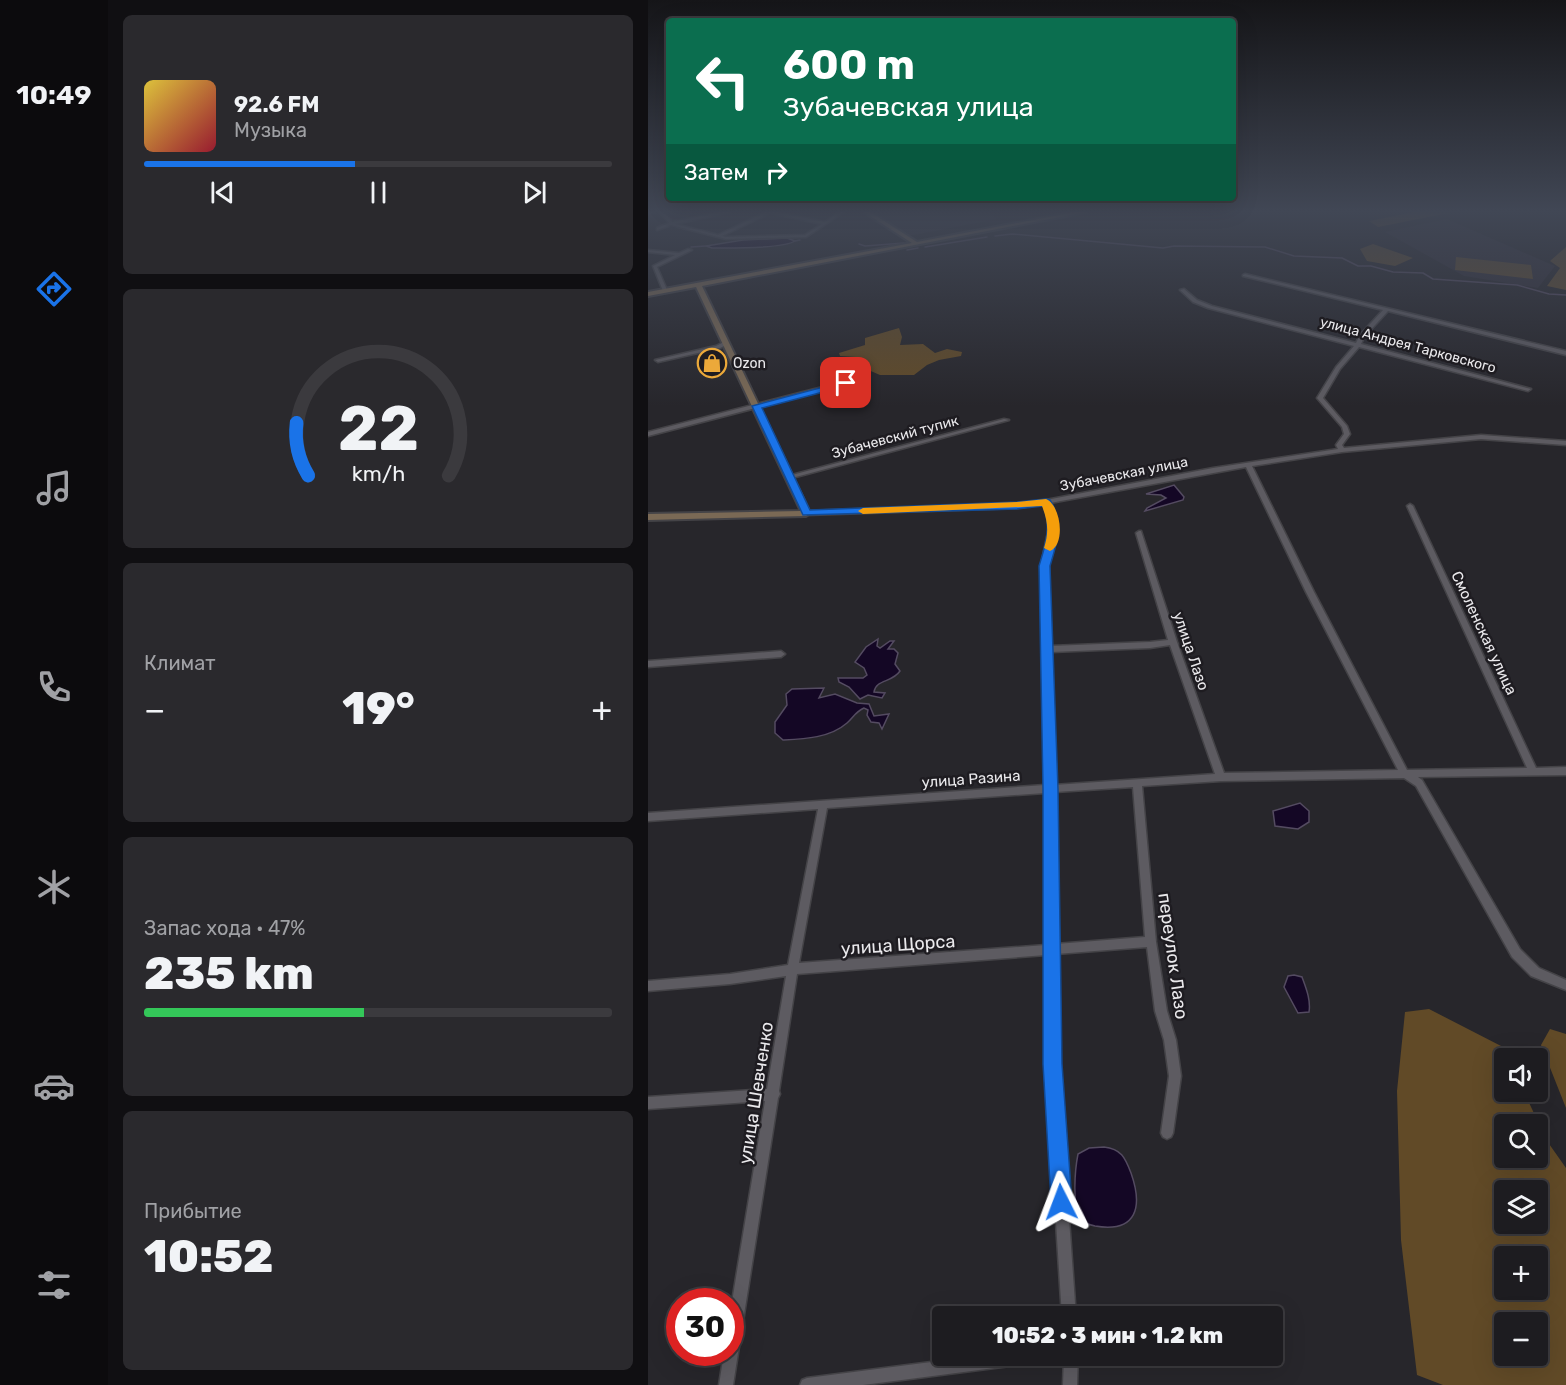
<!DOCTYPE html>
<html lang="ru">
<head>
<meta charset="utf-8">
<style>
  body { margin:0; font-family:Rubik,sans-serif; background:#2a292d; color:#f1f3f6; height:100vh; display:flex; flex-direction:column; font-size:22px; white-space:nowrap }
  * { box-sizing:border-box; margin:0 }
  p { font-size:20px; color:#a0a1a5 }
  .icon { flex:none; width:33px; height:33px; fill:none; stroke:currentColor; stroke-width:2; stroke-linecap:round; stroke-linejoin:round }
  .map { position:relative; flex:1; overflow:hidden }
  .panel { display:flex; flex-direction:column; gap:15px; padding:15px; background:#100f12; width:540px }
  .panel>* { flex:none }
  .guide { position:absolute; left:18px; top:18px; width:570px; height:183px; border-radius:6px; box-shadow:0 6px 24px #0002,0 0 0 2px #3b3a3e; background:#0b6e4f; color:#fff; overflow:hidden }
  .buttons { position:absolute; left:846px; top:1048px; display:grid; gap:12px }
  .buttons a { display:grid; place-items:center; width:54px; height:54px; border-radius:6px; background:#1d1c20; box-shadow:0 6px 24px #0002,0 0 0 2px #3b3a3e; font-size:30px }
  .speed { position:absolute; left:18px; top:1288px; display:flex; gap:12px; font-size:30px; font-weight:700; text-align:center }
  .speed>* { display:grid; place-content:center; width:78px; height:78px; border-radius:50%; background:#1d1c20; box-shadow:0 6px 24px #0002,0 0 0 2px #3b3a3e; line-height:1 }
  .speed .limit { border:9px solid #d22; background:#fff; color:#111 }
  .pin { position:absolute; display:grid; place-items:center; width:51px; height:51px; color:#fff; margin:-26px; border-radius:12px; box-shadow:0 3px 9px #0006 }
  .me { position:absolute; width:66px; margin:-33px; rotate:357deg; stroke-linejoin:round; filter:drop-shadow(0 0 4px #0008) }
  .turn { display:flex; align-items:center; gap:21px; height:126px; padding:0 18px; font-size:27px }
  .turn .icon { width:78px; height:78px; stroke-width:2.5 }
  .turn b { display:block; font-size:42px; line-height:51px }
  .then { display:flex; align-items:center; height:57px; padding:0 18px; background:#0003; gap:12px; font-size:22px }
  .big { font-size:45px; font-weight:800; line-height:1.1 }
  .panel .card { flex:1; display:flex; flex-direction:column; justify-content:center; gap:9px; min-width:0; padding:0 21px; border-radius:9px; background:#2a292d }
  .panel .dial { align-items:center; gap:0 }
  .dial svg { height:156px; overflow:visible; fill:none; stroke:#3b3a3e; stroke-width:7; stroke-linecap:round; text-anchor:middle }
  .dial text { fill:#f1f3f6; stroke:none }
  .song { display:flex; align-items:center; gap:18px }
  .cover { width:72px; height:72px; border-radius:9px; background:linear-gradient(135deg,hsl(50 70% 55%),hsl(350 70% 35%)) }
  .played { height:6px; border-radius:3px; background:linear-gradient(90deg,#1a73e8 45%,#3b3a3e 45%) }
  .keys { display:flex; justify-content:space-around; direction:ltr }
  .heat { display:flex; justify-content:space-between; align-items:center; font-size:33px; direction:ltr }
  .charge { height:9px; border-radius:4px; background:linear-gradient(90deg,#34c759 47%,#3b3a3e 0) }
  .trip { position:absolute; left:284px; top:1306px; width:351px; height:60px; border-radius:6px; background:#1d1c20; box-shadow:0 6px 24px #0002,0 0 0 2px #3b3a3e; font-weight:800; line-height:60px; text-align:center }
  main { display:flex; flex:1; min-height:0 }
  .tabs { display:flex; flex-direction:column; width:108px; justify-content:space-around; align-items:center; background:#0c0b0d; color:#a0a1a5 }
  .tabs .icon { width:42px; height:42px }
  .tabs .on { color:#1a73e8 }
  .tabs b { font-size:27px; color:#f1f3f6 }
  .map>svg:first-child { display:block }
  .built { fill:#312e38 }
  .green { fill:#614c2d }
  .forest { fill:#614a27; fill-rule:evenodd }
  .water { fill:#140725; stroke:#544b61; stroke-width:1.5 }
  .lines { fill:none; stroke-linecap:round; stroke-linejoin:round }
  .stream { stroke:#544b61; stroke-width:1.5 }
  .street-casing { stroke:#444347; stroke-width:3 }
  .secondary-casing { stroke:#444347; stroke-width:4 }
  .street { fill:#5d5b61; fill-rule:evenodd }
  .secondary { fill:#7a6955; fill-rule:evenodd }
  .route { fill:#1a73e8; stroke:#114b97; stroke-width:1.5 }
  .slow { fill:#f59e0b }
  .labels { text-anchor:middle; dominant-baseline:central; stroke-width:5; stroke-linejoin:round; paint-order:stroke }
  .far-street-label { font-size:14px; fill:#eae9ec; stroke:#1e1c21 }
  .far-poi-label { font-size:14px; fill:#eae9ec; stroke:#1e1c21; text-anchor:start }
  .street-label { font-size:15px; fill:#eae9ec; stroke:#1e1c21 }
  .near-street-label { font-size:18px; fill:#eae9ec; stroke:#1e1c21 }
</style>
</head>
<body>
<main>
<nav class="tabs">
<b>10:49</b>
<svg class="icon on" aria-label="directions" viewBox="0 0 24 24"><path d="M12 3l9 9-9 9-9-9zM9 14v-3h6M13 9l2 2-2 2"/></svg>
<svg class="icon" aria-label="music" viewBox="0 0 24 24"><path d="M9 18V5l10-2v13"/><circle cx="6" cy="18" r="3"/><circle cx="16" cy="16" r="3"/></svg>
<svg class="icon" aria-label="phone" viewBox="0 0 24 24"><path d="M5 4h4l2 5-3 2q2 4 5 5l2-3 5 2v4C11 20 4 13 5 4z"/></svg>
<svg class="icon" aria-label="climate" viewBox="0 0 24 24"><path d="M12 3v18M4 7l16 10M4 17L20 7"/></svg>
<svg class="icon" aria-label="car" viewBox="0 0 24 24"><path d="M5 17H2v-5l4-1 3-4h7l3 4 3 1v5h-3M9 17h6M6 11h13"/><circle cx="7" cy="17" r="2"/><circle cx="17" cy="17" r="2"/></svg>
<svg class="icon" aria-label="filters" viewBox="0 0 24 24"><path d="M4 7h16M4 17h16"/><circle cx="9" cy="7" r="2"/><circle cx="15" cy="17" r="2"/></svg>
</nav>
<section class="panel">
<div class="card">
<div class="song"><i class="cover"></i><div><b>92.6 FM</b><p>Музыка</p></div></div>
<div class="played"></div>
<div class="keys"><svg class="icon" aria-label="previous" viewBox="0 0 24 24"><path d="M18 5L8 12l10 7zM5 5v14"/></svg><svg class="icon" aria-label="pause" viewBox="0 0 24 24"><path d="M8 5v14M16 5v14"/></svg><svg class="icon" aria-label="next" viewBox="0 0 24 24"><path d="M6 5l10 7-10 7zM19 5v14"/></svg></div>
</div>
<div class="card dial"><svg viewBox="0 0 100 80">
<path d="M14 69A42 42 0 1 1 86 69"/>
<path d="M14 69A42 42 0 0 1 8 42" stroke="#1a73e8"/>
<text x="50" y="56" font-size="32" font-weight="700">22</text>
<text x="50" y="72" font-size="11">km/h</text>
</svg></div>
<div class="card"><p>Климат</p>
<div class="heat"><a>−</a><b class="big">19°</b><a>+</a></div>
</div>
<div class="card"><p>Запас хода · 47%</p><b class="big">235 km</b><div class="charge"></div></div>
<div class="card"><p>Прибытие</p><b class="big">10:52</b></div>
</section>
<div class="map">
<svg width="918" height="1385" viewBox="0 0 918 1385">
  <rect width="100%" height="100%" fill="#27262b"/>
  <path class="built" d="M223,212H342L349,219L261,236Z
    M799,219L907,266L890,288L816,276L737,232Z"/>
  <path class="green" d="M766,212L801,213L730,227L721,221Z
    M725,244L765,258L747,266L719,261L712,249Z
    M918,247V290L899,286L912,268L902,261Z
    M808,257L883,265L885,279L807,270Z"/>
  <path class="forest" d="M251,328L254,337L252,345L275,344L287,353L299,349L314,352L313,356L291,360L279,365L266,375H232L218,369L207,357L192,356L191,353L217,345V338Z
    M781,1009L855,1047L860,1059H856V1092H876L899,1141L918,1168V1385H795L769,1375L753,1240L749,1091L757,1012ZM856,1125H890V1158H856ZM856,1191H890V1224H856ZM856,1257H890V1290H856ZM856,1323H890V1356H856Z
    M902,1029L918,1034V1108L893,1045Z"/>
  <path class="water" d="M139,238L147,241C135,249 81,248 64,248L58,246L95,240Z
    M526,485L536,497L535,500L497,511L499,508L518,498L513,495L498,494Z
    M230,639L229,646L232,648L242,641H246L240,649H246L250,653L247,664L252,671C244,683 228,679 226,692L237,693L234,698L220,695L212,699L201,687L191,682L190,678H215L219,675L216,668L207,662L218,647Z
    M176,688L171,698L187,694L209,703L221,704L226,716L241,714L234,729L231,723L223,722L219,715L220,710L216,708C207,712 206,717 199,723C182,738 156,739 135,740L127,733V722L139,705L138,694L144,689Z
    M652,803L661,811V822L650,829L627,826L625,811Z
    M646,975L654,977C658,988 663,1000 661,1012L650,1013L636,987L640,976Z
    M456,1147C473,1149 477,1157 483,1173C495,1207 489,1233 447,1226C442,1225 435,1223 432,1218C424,1204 427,1169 430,1154L441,1148Z"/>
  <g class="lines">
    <path class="stream" d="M347,236L364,234L515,248L526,246L617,247L646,256L694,258L710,266H723L745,272L775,273L785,279L869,285L901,294L918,295
      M147,241L152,240
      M211,244L217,246L256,243
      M43,247L58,246
      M277,247L339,237
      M259,250L270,248"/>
    <g class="street-casing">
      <path id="street" d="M0,212H7L0,214Z
        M12,212H16L24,222L74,212H82L27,224L70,235L118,212H128L177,222L191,212H196L158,237L78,239L23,225L9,230V228L21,223ZM122,213L174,224L157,235L78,237L74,236Z
        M40,249L44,250L9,267L19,290L15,291L5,266L27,255L0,252V250L31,253Z
        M597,274L918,351V355L740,311L716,337L713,344L883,389L880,391L711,347L692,369L675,398L699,426L702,434L694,445L696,448L833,435L918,441V445L833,439L694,452L604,466L666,592L759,770L879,768L759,506L762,504L765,506L888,768L918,767V775L770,777L774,780L872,949L891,968L918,980V990L883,976L864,957L768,786L756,778L573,781L494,786L508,942L519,1011L528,1040L533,1076L525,1133L523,1137L519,1139L515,1137L513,1133L521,1076L516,1040L507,1011L499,947L408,954L410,1064L428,1317H414L398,1064V955L149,974L131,1091L132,1094L130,1098L85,1385H71L76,1353H82V1314L117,1101L0,1109V1097L119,1089L138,976L82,984L0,991V981L82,974L140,965L170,809L0,821V813L397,785L393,566L401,527V520L396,504L369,508L158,515L155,513L158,511L369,504L398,500L565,468L690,449L688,445L696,434L694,427L669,398L688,367L706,346L560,308L545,302L532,290L536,289L549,300L564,306L708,343L712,335L735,310L595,276V275ZM598,467L658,592L750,770L576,773L529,642L493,531H491L488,533L520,640L502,642L403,646C402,620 399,593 401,567C402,539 414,533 402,503ZM522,645L567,774L406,785L403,652L502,648ZM485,787L497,937L408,944L407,792ZM397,793L398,945L151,963L179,808Z
        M78,341L80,342V344L72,348L10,362L7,360L68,346Z
        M198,381L201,383L200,384L0,436V432Z
        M356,419L361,420L144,478L142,479L139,477L140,476Z
        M133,651L137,654L133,657L0,667V661Z
        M330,1356H393L391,1361L386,1363L215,1385H152L154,1380L159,1378Z
        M416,1356H430L429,1385H415Z"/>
    </g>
    <g class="secondary-casing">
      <path id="secondary" d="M216,212H222L269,242L427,212H438L54,286L162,513L158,516L0,520V514L153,511L48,287L0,296V292L264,243Z"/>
    </g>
    <use href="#street" class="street"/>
    <use href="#secondary" class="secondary"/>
  </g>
  <linearGradient id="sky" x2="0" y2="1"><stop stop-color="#151518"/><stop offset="0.52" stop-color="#414755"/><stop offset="1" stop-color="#414755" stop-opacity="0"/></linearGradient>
  <rect width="918" height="406" fill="url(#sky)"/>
  <path class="route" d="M198,381L203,383L202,385L114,408L162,510L369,502L398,499L402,500C416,523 409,543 402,566L410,789L414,1064L424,1202L421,1210L413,1213L406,1210L403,1202L395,1064V789L391,566C397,546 404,527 395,506L369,509L155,515L104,406Z"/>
  <path class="slow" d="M398,499C413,505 418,545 402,551L396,548C401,532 400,522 394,506L215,514L210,511L215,508L369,502Z"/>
  <defs>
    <g id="shop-ring" transform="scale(1.5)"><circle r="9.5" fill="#1e1c21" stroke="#eca93a" stroke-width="1.5"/><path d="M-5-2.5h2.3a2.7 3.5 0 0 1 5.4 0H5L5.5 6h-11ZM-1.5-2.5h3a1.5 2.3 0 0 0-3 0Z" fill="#eca93a"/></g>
  </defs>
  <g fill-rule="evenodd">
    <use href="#shop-ring" x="64" y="363"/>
  </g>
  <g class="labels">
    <g class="far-street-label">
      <text transform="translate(760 345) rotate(15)">улица Андрея Тарковского</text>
      <text transform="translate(247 437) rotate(-15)">Зубачевский тупик</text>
      <text transform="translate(476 474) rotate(-11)">Зубачевская улица</text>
    </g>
    <g class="far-poi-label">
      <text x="85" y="363">Ozon</text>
    </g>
    <g class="street-label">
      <text transform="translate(836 633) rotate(65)">Смоленская улица</text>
      <text transform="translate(543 651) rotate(71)">улица Лазо</text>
      <text transform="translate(323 779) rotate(-4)">улица Разина</text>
    </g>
    <g class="near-street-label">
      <text transform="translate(250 945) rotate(-4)">улица Щорса</text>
      <text transform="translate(525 956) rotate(82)">переулок Лазо</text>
      <text transform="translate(108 1093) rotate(-81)">улица Шевченко</text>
    </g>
  </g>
</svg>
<div class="buttons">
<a><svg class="icon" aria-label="sound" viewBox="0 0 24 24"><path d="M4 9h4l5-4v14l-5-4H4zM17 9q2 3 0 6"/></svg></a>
<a><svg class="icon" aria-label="search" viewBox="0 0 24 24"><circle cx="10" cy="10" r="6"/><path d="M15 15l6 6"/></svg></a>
<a><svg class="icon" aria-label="layers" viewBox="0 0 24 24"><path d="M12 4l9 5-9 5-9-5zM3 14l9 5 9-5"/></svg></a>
<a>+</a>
<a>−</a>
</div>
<div class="speed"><div class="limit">30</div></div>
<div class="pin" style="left:198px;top:383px;background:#d93025"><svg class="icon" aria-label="arrive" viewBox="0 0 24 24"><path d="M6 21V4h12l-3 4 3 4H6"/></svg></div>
<svg class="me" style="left:413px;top:1202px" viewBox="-20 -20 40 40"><path d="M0-17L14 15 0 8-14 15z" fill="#1a73e8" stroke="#fff" stroke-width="4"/></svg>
<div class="trip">10:52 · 3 мин · 1.2 km</div>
<div class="guide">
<div class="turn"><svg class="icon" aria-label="left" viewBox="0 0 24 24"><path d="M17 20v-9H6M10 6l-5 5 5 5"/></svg><div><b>600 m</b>Зубачевская улица</div></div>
<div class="then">Затем<svg class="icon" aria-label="right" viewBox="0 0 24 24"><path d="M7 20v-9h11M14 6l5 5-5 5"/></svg></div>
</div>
</div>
</main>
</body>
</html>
